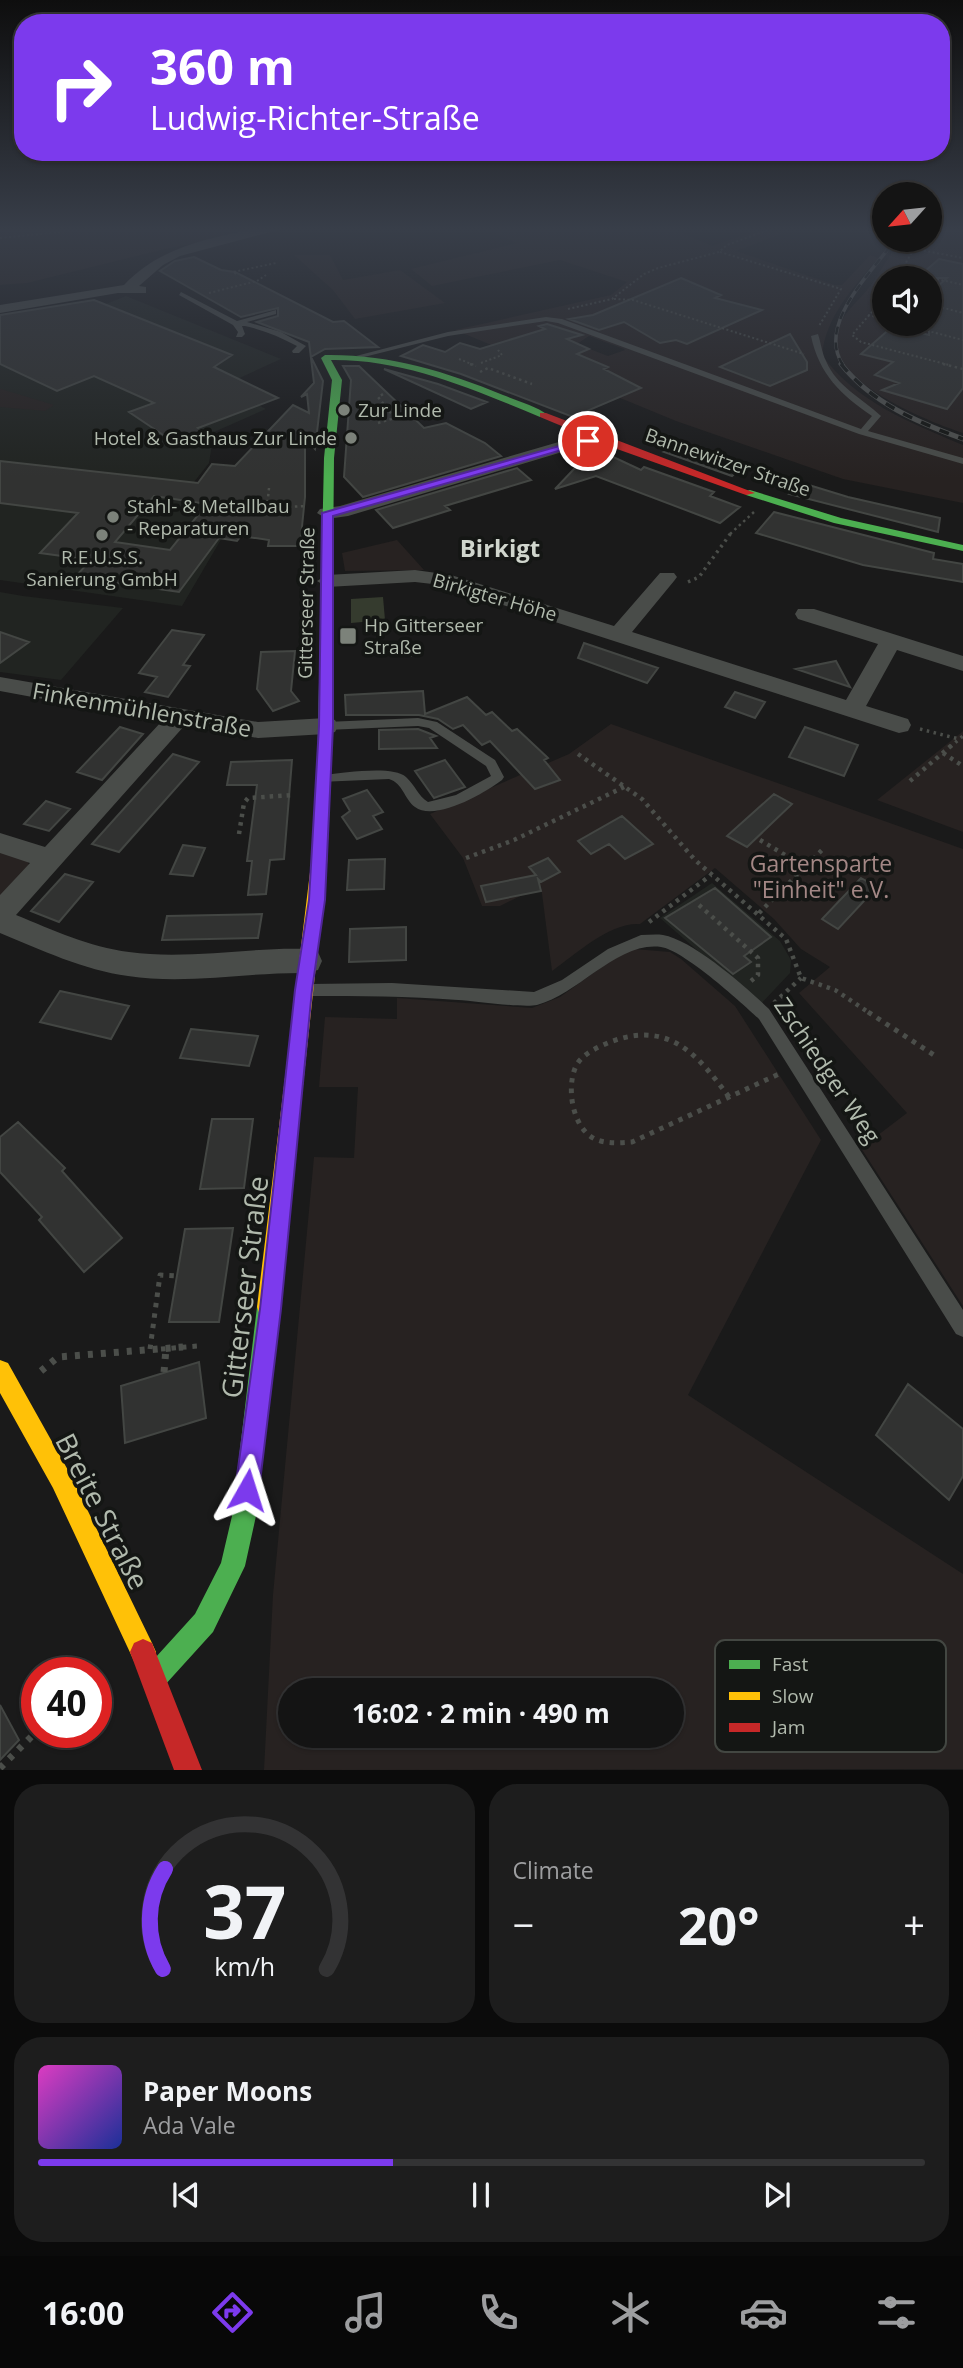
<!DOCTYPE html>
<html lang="en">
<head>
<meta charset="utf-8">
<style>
  body { margin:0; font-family:"Open Sans",sans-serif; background:#1d1d1d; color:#f1f3f6; height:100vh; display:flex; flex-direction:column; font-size:26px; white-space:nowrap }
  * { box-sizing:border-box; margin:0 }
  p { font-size:23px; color:#9d9ea0 }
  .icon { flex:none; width:38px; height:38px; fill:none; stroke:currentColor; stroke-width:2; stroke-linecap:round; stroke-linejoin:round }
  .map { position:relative; height:1770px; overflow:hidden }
  .details { display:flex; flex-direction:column; gap:14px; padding:14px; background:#0b0b0b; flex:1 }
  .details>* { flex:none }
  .banner { position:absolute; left:14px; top:14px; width:936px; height:147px; border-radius:28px; box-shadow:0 2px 5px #0004,0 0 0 2px #333334; background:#7c3aed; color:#fff; overflow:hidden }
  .needle { width:46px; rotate:243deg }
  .controls { position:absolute; left:872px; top:182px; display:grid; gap:14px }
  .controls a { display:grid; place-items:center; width:70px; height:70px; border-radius:50%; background:#141414; box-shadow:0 2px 5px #0004,0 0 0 2px #333334; font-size:35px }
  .speed { position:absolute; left:21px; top:1657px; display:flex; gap:14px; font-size:35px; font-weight:700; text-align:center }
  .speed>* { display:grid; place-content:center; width:91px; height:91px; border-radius:50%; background:#141414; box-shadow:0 2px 5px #0004,0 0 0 2px #333334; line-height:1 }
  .speed .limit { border:10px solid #d22; background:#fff; color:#111 }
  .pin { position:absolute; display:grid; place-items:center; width:60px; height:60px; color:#fff; margin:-30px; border:4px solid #fff; border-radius:50%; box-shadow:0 2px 7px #0007 }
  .me { position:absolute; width:77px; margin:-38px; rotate:6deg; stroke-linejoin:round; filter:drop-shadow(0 0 5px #0008) }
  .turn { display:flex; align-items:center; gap:24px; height:147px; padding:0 21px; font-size:32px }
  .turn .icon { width:91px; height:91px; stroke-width:2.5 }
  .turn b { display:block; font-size:49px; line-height:60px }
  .big { font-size:52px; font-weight:700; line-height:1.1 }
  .details .widget { flex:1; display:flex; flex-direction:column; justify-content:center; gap:10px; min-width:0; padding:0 24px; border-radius:28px; background:#1d1d1d }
  .details .dial { align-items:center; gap:0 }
  .dial svg { height:182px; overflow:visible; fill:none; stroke:#333334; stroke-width:7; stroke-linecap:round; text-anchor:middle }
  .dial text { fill:#f1f3f6; stroke:none }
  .song { display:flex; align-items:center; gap:21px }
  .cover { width:84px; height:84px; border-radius:10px; background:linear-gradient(135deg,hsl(310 70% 55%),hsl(230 70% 35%)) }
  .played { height:7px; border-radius:4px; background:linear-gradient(90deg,#7c3aed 40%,#333334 40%) }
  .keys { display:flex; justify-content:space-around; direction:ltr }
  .heat { display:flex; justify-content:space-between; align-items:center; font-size:38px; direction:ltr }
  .details .tiles { flex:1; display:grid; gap:14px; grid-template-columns:1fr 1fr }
  .widget:last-child { grid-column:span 2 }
  .trip { position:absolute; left:278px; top:1678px; width:406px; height:70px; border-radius:35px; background:#141414; box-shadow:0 2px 5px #0004,0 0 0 2px #333334; font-weight:700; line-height:70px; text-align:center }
  .tabs { display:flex; height:112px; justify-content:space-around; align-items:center; background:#080808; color:#9d9ea0 }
  .tabs .icon { width:49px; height:49px }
  .tabs .active { color:#7c3aed }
  .tabs b { font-size:32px; color:#f1f3f6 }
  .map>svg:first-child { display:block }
  .built { fill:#212421 }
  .green { fill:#272221; fill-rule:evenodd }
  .water { fill:#353b2e }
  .building { fill:#313231; stroke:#434643; stroke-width:2; fill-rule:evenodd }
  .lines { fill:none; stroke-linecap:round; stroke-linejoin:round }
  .path-far5 { stroke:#4b4e4a; stroke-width:2; stroke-dasharray:2 2.5; stroke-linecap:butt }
  .path-far4 { stroke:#4b4e4a; stroke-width:2.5; stroke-dasharray:2.5 3.5; stroke-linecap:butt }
  .path-far3 { stroke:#4b4e4a; stroke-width:3.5; stroke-dasharray:2.5 4.5; stroke-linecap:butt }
  .path-far2 { stroke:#4b4e4a; stroke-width:4.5; stroke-dasharray:3.5 5; stroke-linecap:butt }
  .path-far1 { stroke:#4b4e4a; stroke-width:5; stroke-dasharray:4.5 6; stroke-linecap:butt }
  .path { stroke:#4b4e4a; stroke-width:7; stroke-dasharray:5 8; stroke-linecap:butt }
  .lane { fill:#494c49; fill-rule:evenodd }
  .street { fill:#494c49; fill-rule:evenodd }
  .fast { fill:#4caf50; fill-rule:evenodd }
  .slow { fill:#ffc107; fill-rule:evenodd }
  .jam { fill:#c62828; fill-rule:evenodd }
  .rail-far1-casing { stroke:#4f514f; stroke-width:3.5 }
  .rail-casing { stroke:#4f514f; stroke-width:5 }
  .rail-far1 { stroke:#141614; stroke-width:2.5; stroke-dasharray:8; stroke-linecap:butt }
  .rail { stroke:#141614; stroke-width:3.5; stroke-dasharray:10; stroke-linecap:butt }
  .route { fill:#7c3aed; stroke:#51269a; stroke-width:2 }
  .poi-dot { fill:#7c827a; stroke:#141614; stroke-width:2.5 }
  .labels { text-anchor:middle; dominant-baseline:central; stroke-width:7; stroke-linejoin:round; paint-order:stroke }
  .far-poi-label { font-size:19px; fill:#b1baad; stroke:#141614; text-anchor:start }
  .far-street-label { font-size:19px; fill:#b1baad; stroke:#141614 }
  .street-label { font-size:23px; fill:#b1baad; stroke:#141614 }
  .park-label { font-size:23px; fill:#a38785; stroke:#141614 }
  .far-district-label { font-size:24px; font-weight:bold; fill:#d0d6cd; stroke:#141614 }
  .near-street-label { font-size:28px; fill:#b1baad; stroke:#141614 }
  .key { fill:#141614; stroke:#434742; stroke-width:2 }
  .key-label { font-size:19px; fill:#b1baad }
</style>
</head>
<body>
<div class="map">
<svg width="963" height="1770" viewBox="0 0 963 1770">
  <rect width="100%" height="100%" fill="#1a1a1a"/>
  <path class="built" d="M126,296L281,359L222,386L266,409L214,432L209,463L187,491L243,502L182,606L0,580V330L86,312Z
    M0,592L23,596L123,608L61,680L0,672Z
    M712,883L780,941L791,960L790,973L760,1005L660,918Z"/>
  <path class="green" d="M0,230H262L165,249L27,283L0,285Z
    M487,230H675L712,246C736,238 759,227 784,233L736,251L835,285H842L870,255L878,258C854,287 826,316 822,355C856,402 911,423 963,445V503L843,479L676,421L455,330L611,295L627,282L560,260L432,286L411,269L517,243ZM589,336L624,349L625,350L608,356L577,344Z
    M929,230H963V433C929,422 824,380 836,333C841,314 860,300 871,285C881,270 890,255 900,240H929ZM884,278H929V324H884Z
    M294,255H330L343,280L400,270L445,303L355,319L333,290Z
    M0,389H1L54,405L45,411L0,407Z
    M397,540L424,570L345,571L342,553Z
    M611,724L963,849V1306L861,1148L907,1113L799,993L830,967L801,949L774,919L715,868L640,924C610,922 576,954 552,971L541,886L500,906H482L463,858L430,814L569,754Z
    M963,731V832L877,800L962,732Z
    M0,851L28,860L29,869L0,902Z
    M634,949L670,952L681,959L735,1006L821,1140L688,1395L963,1574V1769L264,1770L273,1595L314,1157L354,1158L358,1087H319L325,1017L397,1019V998L532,1008L560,997L617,956ZM290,1690H672V1736H290Z"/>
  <path class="water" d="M383,597L385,620L351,623V599Z"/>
  <path class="building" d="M194,257L221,270L235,272L333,322L344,321L378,347L325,349L311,357L323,381L315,449L305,438V497L300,546H268L269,540L241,536L237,541L219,538L179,592L75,577L91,560L40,553L78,513L0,503V461L198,483L212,464L235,466L293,405L309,413L307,394L301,397L314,383L309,342L257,322L278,316V308L241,317L160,271L175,261ZM154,496L207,504L170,550L115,542Z
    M939,259L963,264V388L947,409L882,390L899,383L875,375L893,362L861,354L893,326L929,335V294L947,278H917Z
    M681,278L721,295L715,298L762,310L687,344L676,340L660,343L624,322L599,330L569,319L593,315Z
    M94,300L232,355L214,367L278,398L198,428L205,432L175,443L129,412L154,403L94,376L57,391L0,364V315Z
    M547,324L582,335L567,339L589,349L577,354L608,367L604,369L641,388L573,417L461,374L401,356L423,345L445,352L460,343L480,349L545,329L539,326Z
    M790,334L807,362V370L770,386L720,367Z
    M343,366H359L424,428L446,423L485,443L501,456L363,497L344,477L351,380Z
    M384,369L438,384L487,402L471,409Z
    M678,446L719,460L742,467L732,476L664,452Z
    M594,448L641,470L644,467L714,492L710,496L740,507L720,523L596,476L555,489Z
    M517,468L531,480L445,506L450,510L393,528L376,510Z
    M799,482L848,497L940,518L938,532L789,494Z
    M774,512L934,553L933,559L963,564V582L863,565L756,533Z
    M172,630L204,635L183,665L190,666L168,697L145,692L157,677L139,673Z
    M0,632L29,642L0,663Z
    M584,643L658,668L647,683L578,658Z
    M295,651L291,691L299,701L273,711L257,689L261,652Z
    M836,661L850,687L796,669Z
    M423,691L425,714L467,697L486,715L492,712L512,731L517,729L548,758L544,760L560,780L535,789L490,741L482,745L463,725L453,729L438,719L419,715H346L345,695Z
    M735,692L765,702L755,718L725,707Z
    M120,727L143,734L102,780L77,772Z
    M805,727L858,745L844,776L789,757Z
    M418,729L436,736L430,738L437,748L379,749V730Z
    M173,754L199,762L119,852L92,844Z
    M292,760L284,859L270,860L266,894L248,895L252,861H247L257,785H227L231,762Z
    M445,760L465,787L434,798L415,771Z
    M367,790L383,812L373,816L382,829L357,839L342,817L350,811L343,799Z
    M774,794L792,804L747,847L727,836Z
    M46,801L70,809L49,831L24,824Z
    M622,816L653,844L625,859L609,844L591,854L578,841Z
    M183,845L205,848L193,876L170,874Z
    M548,858L560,872L541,882L538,879L541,891L486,902L481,886L536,875L529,867Z
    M385,859L384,889L347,890L349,860Z
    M65,874L93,882L59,922L31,911Z
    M861,878L877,887L838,929L822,919Z
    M715,888L771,937L744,956L751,962L733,974L665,918Z
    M262,914L258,938L162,940L167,916Z
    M406,927V960L349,962L350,929Z
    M60,991L129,1006L111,1039L40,1022Z
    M191,1029L258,1036L249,1066L180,1058Z
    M212,1119H253L244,1188L200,1189Z
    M18,1122L65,1168L62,1171L122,1238L84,1272L39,1220L42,1217L0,1172V1137Z
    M233,1228L219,1322H169L185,1229Z
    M199,1362L206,1418L125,1443L121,1386Z
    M908,1384L963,1429V1476L949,1500L876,1435Z
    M0,1705L19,1740L0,1760Z"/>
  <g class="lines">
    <path class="path-far5" d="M0,238L80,230
      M915,249L963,258
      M720,252L841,289L819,326
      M902,271L963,285
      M236,274L233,272L276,263
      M897,278L919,240
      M209,293L257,281L266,275
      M884,298L852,335L861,342L949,365
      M614,299L633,300L804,354
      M929,304L963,313
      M568,309L612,299L644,274L658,268L719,252L727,245L768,230
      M868,315L884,319
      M901,324L963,340
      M459,359L474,365
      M481,363L502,355L498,350"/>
    <path class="path-far4" d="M470,364L476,366
      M943,364L963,369
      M480,372L488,368L532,384
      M378,423L395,418L378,397L385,393
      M269,488L267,508L306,506
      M730,534L754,512"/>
    <path class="path-far3" d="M688,582L699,577L731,533
      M397,651L412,655
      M920,729L959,739
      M950,747L963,736"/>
    <path class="path-far2" d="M943,753L963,766
      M578,754L642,799L695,860L786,939L801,978L835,990L871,1014
      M910,781L952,745
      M239,834L244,803L248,798L293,795
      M760,840L805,867
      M466,858L514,840L626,786
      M699,905L758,958V975L751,981
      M759,913L825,847
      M649,922L711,875
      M774,1003L801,978"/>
    <path class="path-far1" d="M868,1012L937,1057
      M729,1097C697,1054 669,1020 610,1042C598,1047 582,1054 576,1066C566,1087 572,1128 595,1139C606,1144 620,1143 632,1142L781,1073
      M150,1349L160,1275L177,1276
      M161,1349L198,1346"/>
    <path class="path" d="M41,1371L58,1357L183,1347
      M164,1372L166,1349
      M0,1768L37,1731"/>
    <path class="lane" d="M181,292L237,321L276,310V314L247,322L281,332L306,346L299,353H293L292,351L297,346C280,337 263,330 245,326H242L245,334L242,337H236L238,332L233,325L179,295Z
      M546,317L562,319L861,429L872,416C841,395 819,374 811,336L818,334C821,343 822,353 826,361C837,387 862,398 881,416L868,431L963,458V464L859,434L558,323L546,321L448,336L360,358L356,356L448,332Z
      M418,718L437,722L495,760L504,777L502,780C485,793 435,822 415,807C404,799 403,783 389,779L319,782L318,779L319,776L324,775C343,773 393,765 406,777C415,785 418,796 428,802L456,795L491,776L486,766L429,728L418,726L326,730L320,726L326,722Z
      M641,935C648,935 656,934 663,935C693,940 747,988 769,1009L963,1310V1337L956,1334L759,1019C741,1002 683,950 661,947C618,941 579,994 537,1005C523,1008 475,1001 458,1000C408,996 359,996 309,996L304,994L301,990L304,986L309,984L392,983L534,992L562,980L608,949Z"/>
    <path class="street" d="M251,230H278L180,256L163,265L139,286L146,287V293H118L0,313V305L124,285C158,249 203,239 251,230Z
      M593,432L599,433L602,437L599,441L348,516L327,519L317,513L320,509L340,506Z
      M415,570L451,575L614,626L660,573H674L677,577L674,581L632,632L846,700L878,644L798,619L795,614L798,609H814L963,656V671L897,650L866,706L908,719L911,725L908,731L899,733L441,585L415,582L327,587L317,581L327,575Z
      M0,677L258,722L326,718L335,720L338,726L335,732L326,734L258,738L185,725L16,915C53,930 89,947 129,952C188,960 248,947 307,949L318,952L322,961L318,970L307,973C248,972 187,985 128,976C84,970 41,950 0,933V895L30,863L0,853V833L45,847L162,721L0,691Z"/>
    <path class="fast" d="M325,355C388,354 445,371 503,395C518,401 536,406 548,415L540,417C472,389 405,359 331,360L342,380L334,458L331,773L324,778L317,773L324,458L332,380L321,358Z
      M750,490L841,518L963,545V551L834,523L746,495V491Z
      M268,1296L276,1299L279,1307L256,1516L245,1566L213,1632L164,1686L155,1690L146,1686L142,1677L146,1668L195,1614L221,1563L232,1516L257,1307L260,1299Z"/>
    <path class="slow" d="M324,768L331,773L327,864L279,1307L276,1315L268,1318L260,1315L257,1307L311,864L317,773Z
      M0,1360L8,1363L69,1472L152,1643L156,1652L152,1661L143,1665L134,1661L53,1488L0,1393Z"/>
    <path class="jam" d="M540,413H546L755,493L746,495L617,449L540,417Z
      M143,1639L152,1643L202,1770H174L130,1652L134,1643Z"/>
    <g class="rail-far1-casing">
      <path id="rail-far1" d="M843,365C816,325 871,273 895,240"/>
    </g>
    <g class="rail-casing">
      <path id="rail" d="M841,364C872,403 917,422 963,439"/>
    </g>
    <use href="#rail-far1" class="rail-far1"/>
    <use href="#rail" class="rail"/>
  </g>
  <linearGradient id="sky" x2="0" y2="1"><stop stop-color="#0e0e0e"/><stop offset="0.48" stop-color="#383e49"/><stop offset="1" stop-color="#383e49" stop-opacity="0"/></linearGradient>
  <rect width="963" height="478" fill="url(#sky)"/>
  <path class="route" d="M584,439L593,441L333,516V726L325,900L312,990L281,1309L259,1490L256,1498L247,1502L239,1498L235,1490L260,1309L295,990L309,900L319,726L322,513Z"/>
  <g class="poi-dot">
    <circle cx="344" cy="410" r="7"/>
    <circle cx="351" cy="438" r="7"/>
    <circle cx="113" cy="517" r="7"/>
    <circle cx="102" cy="535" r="7"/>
    <rect x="339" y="627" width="18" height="18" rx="3.5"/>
  </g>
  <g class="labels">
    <g class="far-poi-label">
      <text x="358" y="410">Zur Linde</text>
      <text x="337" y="438" text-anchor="end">Hotel &amp; Gasthaus Zur Linde</text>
      <text x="127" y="506">Stahl- &amp; Metallbau<tspan x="127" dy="22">- Reparaturen</tspan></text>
      <text x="102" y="557" text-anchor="middle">R.E.U.S.S.<tspan x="102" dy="22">Sanierung GmbH</tspan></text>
      <text x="364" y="625">Hp Gitterseer<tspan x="364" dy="22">Straße</tspan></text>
    </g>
    <g class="far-street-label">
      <text transform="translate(728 462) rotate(19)">Bannewitzer Straße</text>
      <text transform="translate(495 597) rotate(16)">Birkigter Höhe</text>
      <text transform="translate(306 603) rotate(-89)">Gitterseer Straße</text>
    </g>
    <g class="street-label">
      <text transform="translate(142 709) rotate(10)">Finkenmühlenstraße</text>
      <text transform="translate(828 1070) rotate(56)">Zschiedger Weg</text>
    </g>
    <g class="park-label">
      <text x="821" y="863">Gartensparte<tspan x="821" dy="26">"Einheit" e.V.</tspan></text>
    </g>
    <g class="far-district-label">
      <text x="500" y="547">Birkigt</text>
    </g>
    <g class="near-street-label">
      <text transform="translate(244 1287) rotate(-83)">Gitterseer Straße</text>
      <text transform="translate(103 1511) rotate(63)">Breite Straße</text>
    </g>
  </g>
  <rect x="715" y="1640" width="231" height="112" rx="10" class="key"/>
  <rect x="729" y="1660" width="31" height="9" fill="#4caf50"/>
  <rect x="729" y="1692" width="31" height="8" fill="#ffc107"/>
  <rect x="729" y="1723" width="31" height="9" fill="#c62828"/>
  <g class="key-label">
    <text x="772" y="1671">Fast</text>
    <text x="772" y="1703">Slow</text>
    <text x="772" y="1734">Jam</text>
  </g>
</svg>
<div class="controls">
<a><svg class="needle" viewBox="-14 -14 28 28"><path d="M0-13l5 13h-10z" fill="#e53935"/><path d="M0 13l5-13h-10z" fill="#9d9ea0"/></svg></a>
<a><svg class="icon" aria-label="sound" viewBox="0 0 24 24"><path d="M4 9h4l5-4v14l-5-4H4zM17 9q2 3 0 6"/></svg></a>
</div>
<div class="speed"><div class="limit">40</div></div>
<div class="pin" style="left:588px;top:441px;background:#d93025"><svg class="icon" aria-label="arrive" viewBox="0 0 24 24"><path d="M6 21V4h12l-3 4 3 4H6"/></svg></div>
<svg class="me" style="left:247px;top:1490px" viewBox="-20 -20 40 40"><path d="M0-17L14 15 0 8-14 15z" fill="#7c3aed" stroke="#fff" stroke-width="4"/></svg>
<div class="trip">16:02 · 2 min · 490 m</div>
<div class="banner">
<div class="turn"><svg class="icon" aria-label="right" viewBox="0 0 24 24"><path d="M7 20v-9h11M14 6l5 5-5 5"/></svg><div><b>360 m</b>Ludwig-Richter-Straße</div></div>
</div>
</div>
<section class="details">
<div class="tiles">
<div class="widget dial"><svg viewBox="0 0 100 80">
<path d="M14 69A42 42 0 1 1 86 69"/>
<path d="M14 69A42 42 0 0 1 15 25" stroke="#7c3aed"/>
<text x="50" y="56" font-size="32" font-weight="700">37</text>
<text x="50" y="72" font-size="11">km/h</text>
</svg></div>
<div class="widget"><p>Climate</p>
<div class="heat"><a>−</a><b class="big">20°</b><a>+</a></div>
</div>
<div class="widget">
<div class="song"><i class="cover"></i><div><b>Paper Moons</b><p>Ada Vale</p></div></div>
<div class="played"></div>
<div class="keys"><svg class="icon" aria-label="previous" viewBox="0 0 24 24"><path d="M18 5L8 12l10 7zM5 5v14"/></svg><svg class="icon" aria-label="pause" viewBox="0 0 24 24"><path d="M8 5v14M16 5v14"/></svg><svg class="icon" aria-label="next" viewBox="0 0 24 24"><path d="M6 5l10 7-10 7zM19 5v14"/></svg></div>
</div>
</div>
</section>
<nav class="tabs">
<b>16:00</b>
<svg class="icon active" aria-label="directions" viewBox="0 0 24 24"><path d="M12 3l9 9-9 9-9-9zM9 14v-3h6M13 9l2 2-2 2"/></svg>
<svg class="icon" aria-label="music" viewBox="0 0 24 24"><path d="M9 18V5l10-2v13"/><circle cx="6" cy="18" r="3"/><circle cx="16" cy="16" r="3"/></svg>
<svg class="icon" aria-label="phone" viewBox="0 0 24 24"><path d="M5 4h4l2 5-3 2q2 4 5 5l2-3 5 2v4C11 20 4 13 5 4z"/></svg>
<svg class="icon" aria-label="climate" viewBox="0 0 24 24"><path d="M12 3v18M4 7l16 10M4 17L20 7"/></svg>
<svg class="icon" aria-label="car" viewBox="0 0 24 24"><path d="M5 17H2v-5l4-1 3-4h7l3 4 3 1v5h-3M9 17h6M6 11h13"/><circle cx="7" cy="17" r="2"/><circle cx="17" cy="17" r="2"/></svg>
<svg class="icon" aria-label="filters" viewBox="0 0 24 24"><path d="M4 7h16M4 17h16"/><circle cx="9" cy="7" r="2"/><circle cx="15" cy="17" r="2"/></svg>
</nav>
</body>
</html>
